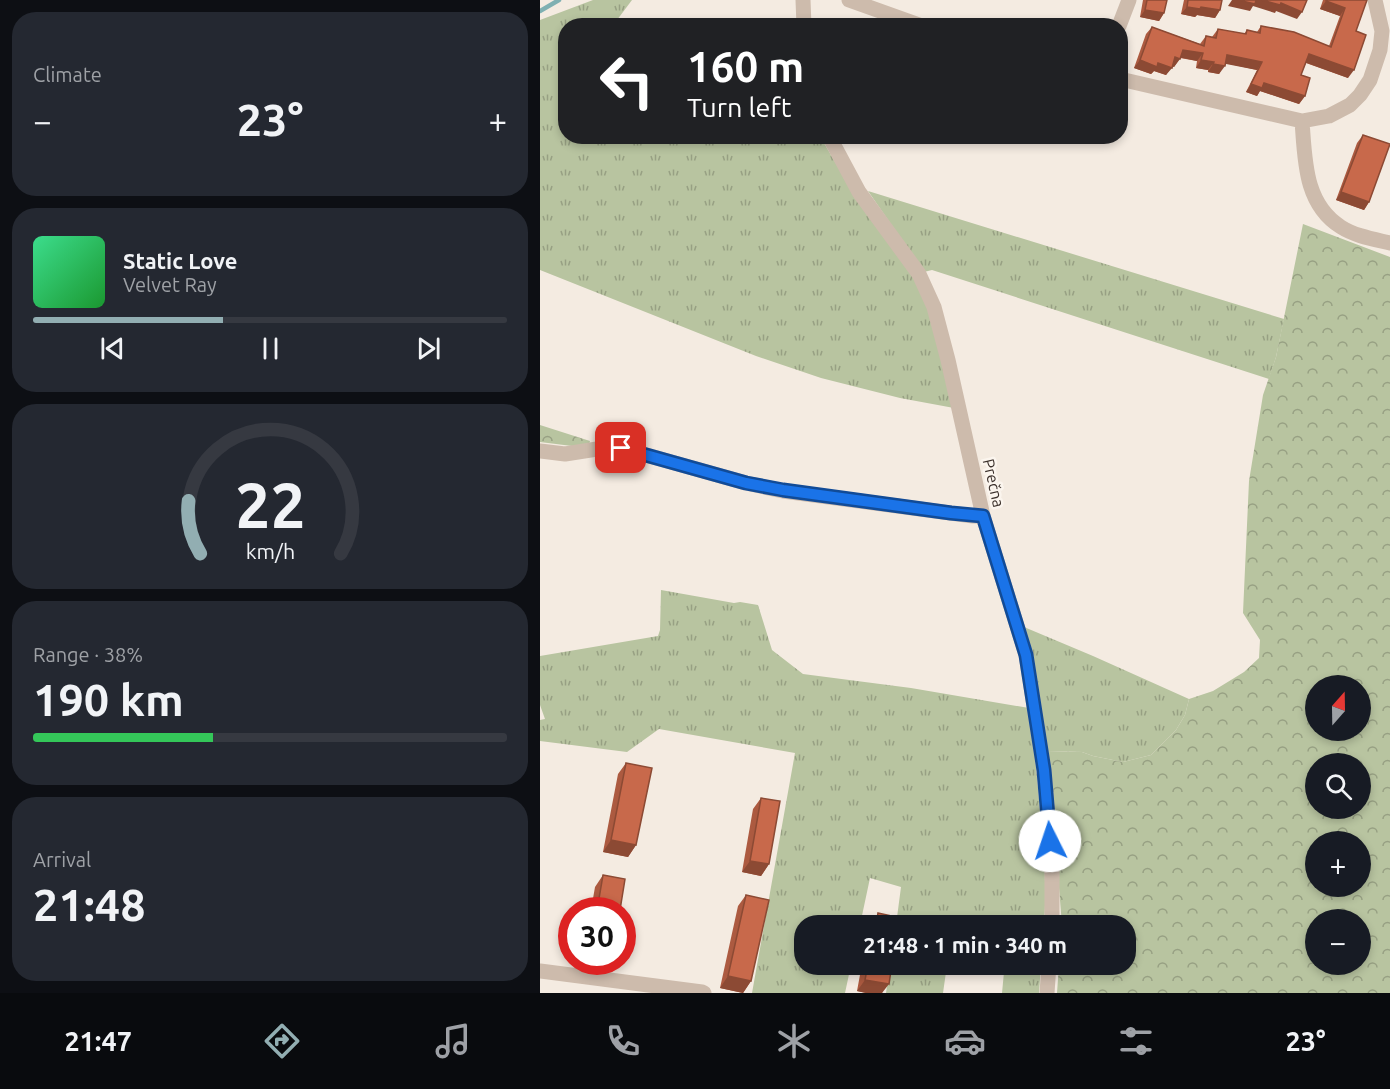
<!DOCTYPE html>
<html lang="en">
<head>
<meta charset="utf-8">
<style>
  body { margin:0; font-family:Ubuntu,sans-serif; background:#242831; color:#f1f3f6; height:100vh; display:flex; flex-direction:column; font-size:22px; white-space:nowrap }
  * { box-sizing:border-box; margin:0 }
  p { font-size:20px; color:#9ea1a6 }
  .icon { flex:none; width:33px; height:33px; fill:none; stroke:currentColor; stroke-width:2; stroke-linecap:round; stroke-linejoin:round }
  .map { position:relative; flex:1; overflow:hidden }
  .panel { display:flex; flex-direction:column; gap:12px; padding:12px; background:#0d0f14; width:540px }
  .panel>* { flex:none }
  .banner { position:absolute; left:18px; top:18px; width:570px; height:126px; border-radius:24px; box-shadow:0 3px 9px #0003; background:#202124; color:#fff; overflow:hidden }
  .needle { width:39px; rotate:20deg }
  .controls { position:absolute; left:765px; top:675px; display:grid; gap:12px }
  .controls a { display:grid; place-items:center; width:66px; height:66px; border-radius:50%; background:#171b24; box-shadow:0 3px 9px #0003; font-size:30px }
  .speed { position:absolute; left:18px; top:897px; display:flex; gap:12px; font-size:30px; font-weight:700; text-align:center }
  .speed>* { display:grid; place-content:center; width:78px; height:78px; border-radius:50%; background:#171b24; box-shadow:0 3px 9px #0003; line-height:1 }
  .speed .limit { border:9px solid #d22; background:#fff; color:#111 }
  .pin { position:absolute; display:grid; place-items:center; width:51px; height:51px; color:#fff; margin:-26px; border-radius:12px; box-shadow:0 3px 9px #0006 }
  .me { position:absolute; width:66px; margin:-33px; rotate:356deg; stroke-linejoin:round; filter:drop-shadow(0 0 4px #0008) }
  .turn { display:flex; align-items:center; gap:21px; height:126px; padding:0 30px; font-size:27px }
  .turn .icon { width:78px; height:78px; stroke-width:2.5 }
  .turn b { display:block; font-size:42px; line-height:51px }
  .big { font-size:45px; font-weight:700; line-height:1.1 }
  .panel .widget { flex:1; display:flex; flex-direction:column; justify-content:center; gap:9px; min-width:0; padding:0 21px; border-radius:24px; background:#242831 }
  .panel .dial { align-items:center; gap:0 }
  .dial svg { height:156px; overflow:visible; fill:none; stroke:#363941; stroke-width:7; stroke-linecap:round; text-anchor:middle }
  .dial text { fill:#f1f3f6; stroke:none }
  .song { display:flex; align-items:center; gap:18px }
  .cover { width:72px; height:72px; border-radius:9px; background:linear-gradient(135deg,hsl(150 70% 55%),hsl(130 70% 35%)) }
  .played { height:6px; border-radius:3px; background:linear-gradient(90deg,#92aeb2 40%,#363941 40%) }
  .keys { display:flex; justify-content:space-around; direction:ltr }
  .heat { display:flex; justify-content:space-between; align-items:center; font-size:33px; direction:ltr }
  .charge { height:9px; border-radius:4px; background:linear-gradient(90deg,#34c759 38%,#363941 0) }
  .trip { position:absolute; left:254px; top:915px; width:342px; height:60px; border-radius:24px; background:#171b24; box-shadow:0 3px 9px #0003; font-weight:700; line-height:60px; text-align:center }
  .tab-bar { display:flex; height:96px; justify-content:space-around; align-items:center; background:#090b0e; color:#9ea1a6 }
  .tab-bar .icon { width:42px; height:42px }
  .tab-bar .active { color:#92aeb2 }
  .tab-bar b { font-size:27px; color:#f1f3f6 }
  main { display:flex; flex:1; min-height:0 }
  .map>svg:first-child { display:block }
  .grass { fill:url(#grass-tufts) }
  .forest { fill:url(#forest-crowns); fill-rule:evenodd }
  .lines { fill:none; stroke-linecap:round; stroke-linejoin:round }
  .stream { stroke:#7fb0b2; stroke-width:4.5 }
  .minor { stroke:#cdbbac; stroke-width:15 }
  .wall { fill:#ac5a40 }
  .shaded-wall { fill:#8c4a34 }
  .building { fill:#c8694b; stroke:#8c4a34; stroke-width:1.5 }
  .route-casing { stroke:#114b97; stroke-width:15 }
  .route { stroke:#1a73e8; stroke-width:10 }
  .labels { text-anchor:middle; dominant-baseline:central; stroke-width:5; stroke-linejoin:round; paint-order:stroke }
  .street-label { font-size:16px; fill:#3b302b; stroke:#fbf5ee }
</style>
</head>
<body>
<main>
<section class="panel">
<div class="widget"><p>Climate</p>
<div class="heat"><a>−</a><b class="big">23°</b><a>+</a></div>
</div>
<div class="widget">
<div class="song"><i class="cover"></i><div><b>Static Love</b><p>Velvet Ray</p></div></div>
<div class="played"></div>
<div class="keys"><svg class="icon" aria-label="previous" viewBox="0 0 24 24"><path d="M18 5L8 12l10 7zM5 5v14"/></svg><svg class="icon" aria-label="pause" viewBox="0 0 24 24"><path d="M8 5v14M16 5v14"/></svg><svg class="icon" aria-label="next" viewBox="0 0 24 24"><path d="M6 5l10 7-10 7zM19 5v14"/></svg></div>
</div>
<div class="widget dial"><svg viewBox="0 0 100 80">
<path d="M14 69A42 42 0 1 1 86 69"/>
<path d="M14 69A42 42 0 0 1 8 42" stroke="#92aeb2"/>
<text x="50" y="56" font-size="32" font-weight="700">22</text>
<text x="50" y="72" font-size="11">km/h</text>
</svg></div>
<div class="widget"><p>Range · 38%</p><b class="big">190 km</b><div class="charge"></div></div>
<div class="widget"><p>Arrival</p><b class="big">21:48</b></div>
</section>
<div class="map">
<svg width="850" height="993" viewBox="0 0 850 993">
  <defs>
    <pattern id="grass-tufts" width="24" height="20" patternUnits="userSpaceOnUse" patternTransform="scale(1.5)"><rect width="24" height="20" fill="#b8c4a0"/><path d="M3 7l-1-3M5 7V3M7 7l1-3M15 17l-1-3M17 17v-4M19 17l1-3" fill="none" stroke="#97a083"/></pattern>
    <pattern id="forest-crowns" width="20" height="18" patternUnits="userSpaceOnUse" patternTransform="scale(1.5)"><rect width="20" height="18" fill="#b8c4a0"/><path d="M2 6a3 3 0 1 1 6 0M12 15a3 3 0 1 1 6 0" fill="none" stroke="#97a083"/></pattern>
  </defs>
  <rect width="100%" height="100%" fill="#f4ebe1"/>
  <path class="grass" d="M53,0H92L77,20L85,25L26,26V136H268L284,143L318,201L375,279L388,308L414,408L360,398L281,378L216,356L0,270V20Z
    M328,191L744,319L736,357L729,379L392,270L384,272Z
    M121,590L194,603L200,602L218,605L232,650L263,674L371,688L489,708C494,742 497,776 500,810C504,848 507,887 504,925H356L361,887L330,878L320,925L264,926V964L311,965L305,993H212L255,753L119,729L87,752L0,741V720L5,719L0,705V656L118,636L120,630Z
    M484,627L553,656L649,699L645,715L636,730L611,755L583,762L553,756L542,752L508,751Z
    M350,965H407L403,993H346Z
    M431,965H501L499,993H462L464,972Z"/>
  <path class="forest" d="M763,224L850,257V993H517L519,965L585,964V926L522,925L508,751L542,752L553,756L583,762L611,755L636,730L645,715L649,699L673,691L704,672L719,658L720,640L703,613L709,481L723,395L736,357ZM776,686H820V730H776ZM776,764H820V808H776ZM776,842H820V886H776ZM776,920H820V964H776Z
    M0,425L50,441L48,448L0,442Z"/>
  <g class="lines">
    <path class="stream" d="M0,11L19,0"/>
    <path class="minor" d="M263,0L264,26
      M309,0L382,26
      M579,26L589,0
      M580,79L762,121C765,159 764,204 801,227C815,236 833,239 850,243
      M762,121L789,116L810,105L820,95L830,80L840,50L842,31L835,0
      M289,136L319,192L379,274L394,307L408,360L443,516L486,655L504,770L512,864V926
      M0,451L25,454L57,449L81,448L206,483L243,491L433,516H443
      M0,971L162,992L164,993
      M507,993L509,964"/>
  </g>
  <path class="wall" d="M603,0H627L624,13L619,21L600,17Z
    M644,0H682L680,10L675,18L657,15L655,17L641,14Z
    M783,0H827L816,31L808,78L766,63L761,75L765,96L759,104L720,91L717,96L706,92L717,70L685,63L679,74L668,72V70L656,68L657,61L640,58L634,67L632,66L626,75L614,71L611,74L594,68L606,34L612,27L660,44L666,36L672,37L678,29L704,34L707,30L717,32L721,26L789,46L800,16L780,9Z
    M823,135L829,202L824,210L796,200L817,143Z
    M86,763L96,845L88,857L63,852L78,774Z
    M221,798L229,864L221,876L202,872L213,809Z
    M63,875L80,910H51L55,887Z
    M206,895L211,981L203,993L180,988L198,906Z
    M338,913L360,926H330Z
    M322,964H352L342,993H326L317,991Z"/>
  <path class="shaded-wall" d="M692,0H722L741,3L762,12L757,19L736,11L735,13L713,6L710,11L688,6Z
    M786,1L805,8L800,16L780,9Z
    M647,7H661L680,10L675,18L657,15L655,17L641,14Z
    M605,10L624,13L619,21L600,17Z
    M643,50L663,53L657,61L638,57Z
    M769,54L814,70L808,78L764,62Z
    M687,55L722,62L717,70L681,63Z
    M635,57L640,59L634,67L630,65Z
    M600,60L618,63L632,68L626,75L614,71L611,74L594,68Z
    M661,60L674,62L668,70L656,68Z
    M673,64L685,66L679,74L668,72Z
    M724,83L765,96L759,104L720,91L717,96L706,92L711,84Z
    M801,192L829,202L824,210L796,200Z
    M71,840L96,845L88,857L63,852Z
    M210,861L229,864L221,876L202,872Z
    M44,962H69L64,969L41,965Z
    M188,976L211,981L203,993L180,988Z
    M325,980L349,984L342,993H326L317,991Z"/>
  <path class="building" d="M607,0H627L624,13L605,10Z
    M648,0H682L680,10L661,7L660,9L647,7Z
    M698,0H716L715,4Z
    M722,0H767L762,12L741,3L740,5Z
    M786,0H827L816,31L826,35L814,70L769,54L761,75L770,78L765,96L724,83L722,88L711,84L722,62L687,55L685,66L673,64L674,62L661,60L663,53L643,50L640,59L635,57L632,68L618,63L617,67L600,60L612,27L664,46L666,36L676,38L678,29L706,34L707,30L720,33L721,26L754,32L791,47L805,8L786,1Z
    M823,135L850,144L829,202L801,192Z
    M86,763L112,768L96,845L71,840Z
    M221,798L240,801L229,864L210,861Z
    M63,875L85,879L80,910H57Z
    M206,895L229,900L211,981L188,976Z
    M338,913L361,918L360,926H336Z
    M328,964H352L349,984L325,980Z"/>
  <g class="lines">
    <g class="route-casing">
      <path id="route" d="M81,448L206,483L243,490L411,513L443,516L486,655L504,770L510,841"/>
    </g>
    <use href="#route" class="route"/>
  </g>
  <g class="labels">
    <g class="street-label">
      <text transform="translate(454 483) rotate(77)">Prečna</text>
    </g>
  </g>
</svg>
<div class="controls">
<a><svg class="needle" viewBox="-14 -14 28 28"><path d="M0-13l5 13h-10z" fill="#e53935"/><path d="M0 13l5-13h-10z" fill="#9ea1a6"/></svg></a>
<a><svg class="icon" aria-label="search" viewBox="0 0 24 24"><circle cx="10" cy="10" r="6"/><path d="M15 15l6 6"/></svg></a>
<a>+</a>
<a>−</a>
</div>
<div class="speed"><div class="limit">30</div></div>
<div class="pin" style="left:81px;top:448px;background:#d93025"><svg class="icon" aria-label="arrive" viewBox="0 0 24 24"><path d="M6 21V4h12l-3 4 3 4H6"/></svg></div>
<svg class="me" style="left:510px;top:841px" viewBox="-20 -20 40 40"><circle r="19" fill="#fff"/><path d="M0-13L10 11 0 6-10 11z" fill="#1a73e8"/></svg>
<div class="trip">21:48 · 1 min · 340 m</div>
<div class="banner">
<div class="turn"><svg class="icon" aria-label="left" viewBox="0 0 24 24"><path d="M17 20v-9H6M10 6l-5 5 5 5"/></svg><div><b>160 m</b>Turn left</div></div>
</div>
</div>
</main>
<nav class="tab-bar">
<b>21:47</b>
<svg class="icon active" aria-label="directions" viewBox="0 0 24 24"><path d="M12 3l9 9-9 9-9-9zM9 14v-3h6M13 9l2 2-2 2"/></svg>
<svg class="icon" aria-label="music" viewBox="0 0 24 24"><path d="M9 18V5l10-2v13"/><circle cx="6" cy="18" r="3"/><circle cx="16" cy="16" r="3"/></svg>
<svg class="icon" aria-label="phone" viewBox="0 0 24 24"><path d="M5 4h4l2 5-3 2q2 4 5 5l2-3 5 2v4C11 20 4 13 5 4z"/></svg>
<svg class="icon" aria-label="climate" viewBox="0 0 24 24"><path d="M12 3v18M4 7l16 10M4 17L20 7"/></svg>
<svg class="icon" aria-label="car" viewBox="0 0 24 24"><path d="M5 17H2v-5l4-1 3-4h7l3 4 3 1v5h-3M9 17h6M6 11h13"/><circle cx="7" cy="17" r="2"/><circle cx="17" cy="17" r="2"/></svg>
<svg class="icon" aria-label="filters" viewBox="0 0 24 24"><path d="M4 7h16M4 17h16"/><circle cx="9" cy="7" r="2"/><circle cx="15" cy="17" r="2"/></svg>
<b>23°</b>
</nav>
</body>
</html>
